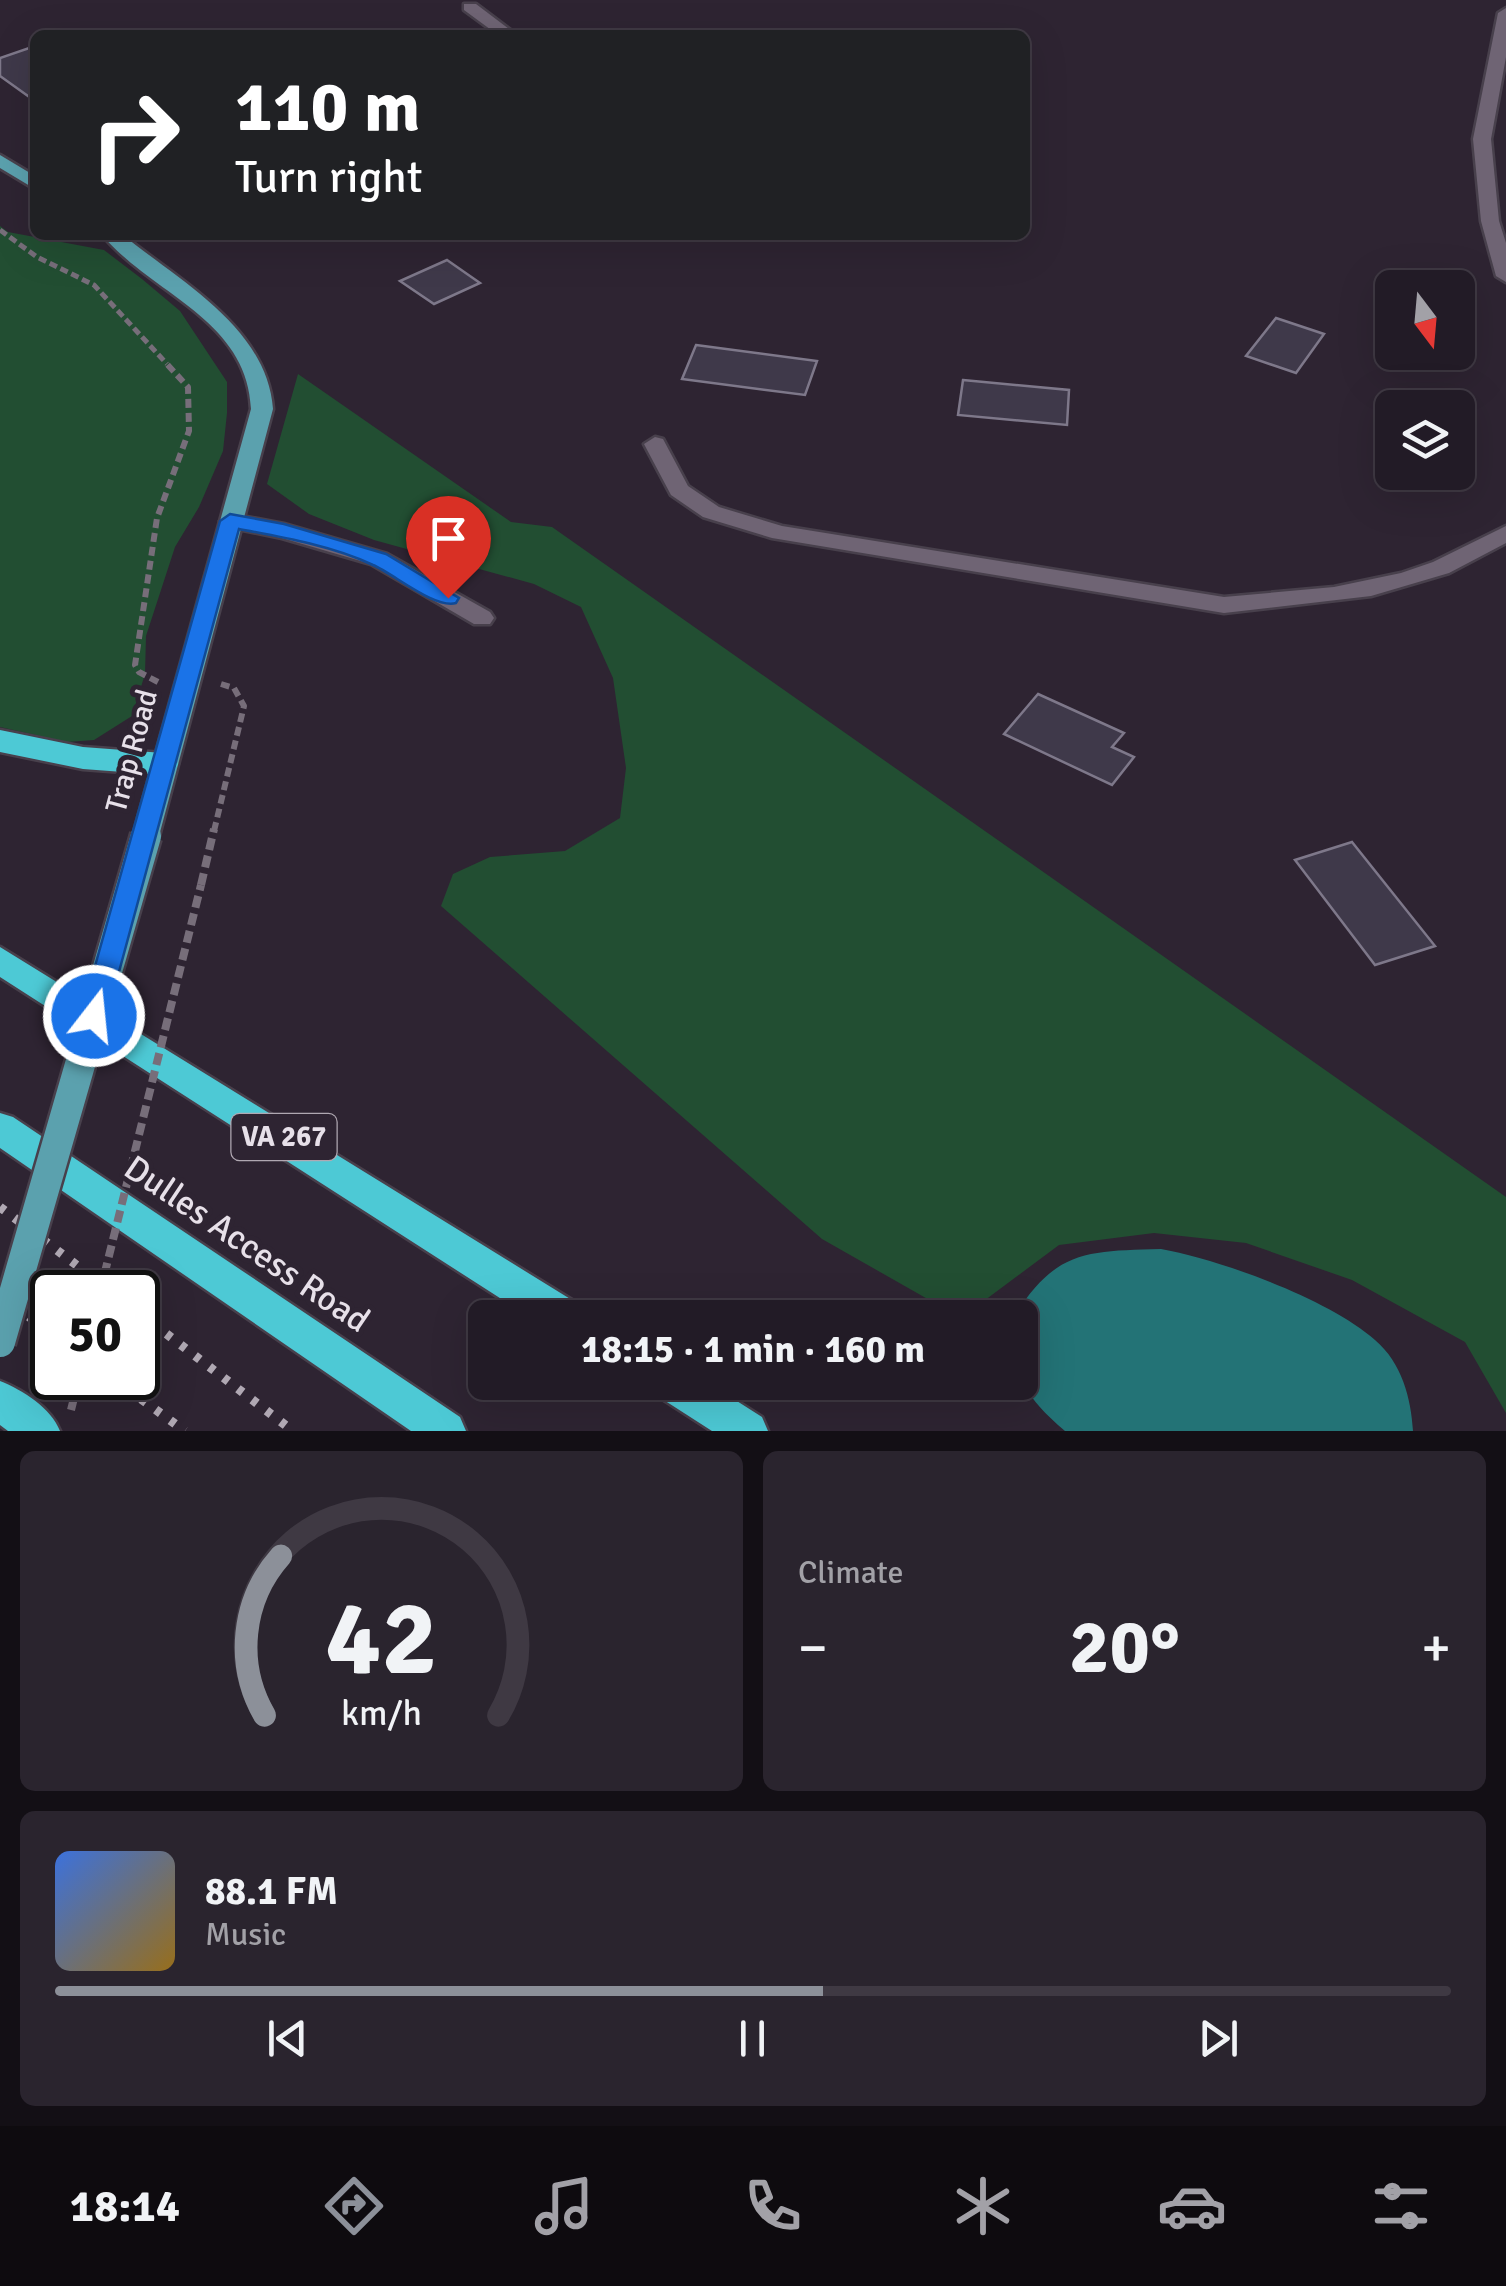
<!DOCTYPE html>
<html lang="en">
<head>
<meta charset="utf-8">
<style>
  body { margin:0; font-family:Signika,sans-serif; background:#2a242e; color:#f1f3f6; height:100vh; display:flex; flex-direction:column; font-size:38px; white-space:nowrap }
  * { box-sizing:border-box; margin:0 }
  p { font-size:32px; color:#a2a1a7 }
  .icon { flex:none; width:55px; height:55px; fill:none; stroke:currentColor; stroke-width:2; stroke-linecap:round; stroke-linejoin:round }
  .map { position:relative; height:1431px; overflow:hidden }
  .sheet { display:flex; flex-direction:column; gap:20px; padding:20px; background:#130f15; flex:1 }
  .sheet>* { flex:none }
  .top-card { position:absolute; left:30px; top:30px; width:1000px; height:210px; border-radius:15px; box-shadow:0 10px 40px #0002,0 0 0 2px #3f3943; background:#202124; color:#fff; overflow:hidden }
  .needle { width:65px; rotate:164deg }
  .buttons { position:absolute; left:1375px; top:270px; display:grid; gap:20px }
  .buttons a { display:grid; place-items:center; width:100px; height:100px; border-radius:15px; background:#221b26; box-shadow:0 10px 40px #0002,0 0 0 2px #3f3943; font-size:50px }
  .speed { position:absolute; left:30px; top:1270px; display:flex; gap:20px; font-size:50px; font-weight:700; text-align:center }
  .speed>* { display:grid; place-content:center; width:130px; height:130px; border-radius:50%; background:#221b26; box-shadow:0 10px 40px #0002,0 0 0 2px #3f3943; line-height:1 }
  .speed .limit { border:5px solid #111; border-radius:15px; background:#fff; color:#111 }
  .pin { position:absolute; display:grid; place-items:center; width:85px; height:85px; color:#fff; margin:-102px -42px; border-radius:50% 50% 50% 0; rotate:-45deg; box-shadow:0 0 10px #0007 }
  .pin .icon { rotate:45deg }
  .me { position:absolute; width:110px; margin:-55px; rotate:16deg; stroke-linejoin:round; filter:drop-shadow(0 0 8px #0008) }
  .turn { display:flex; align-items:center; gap:35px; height:210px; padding:0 40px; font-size:45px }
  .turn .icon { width:130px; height:130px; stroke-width:2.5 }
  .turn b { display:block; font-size:70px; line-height:85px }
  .big { font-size:75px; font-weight:700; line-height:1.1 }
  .sheet .card { flex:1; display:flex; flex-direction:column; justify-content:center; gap:15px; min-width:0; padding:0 35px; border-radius:15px; background:#2a242e }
  .sheet .dial { align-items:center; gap:0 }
  .dial svg { height:260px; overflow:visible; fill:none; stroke:#3f3943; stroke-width:7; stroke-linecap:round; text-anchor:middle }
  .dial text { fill:#f1f3f6; stroke:none }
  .song { display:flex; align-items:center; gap:30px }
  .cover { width:120px; height:120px; border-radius:15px; background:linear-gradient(135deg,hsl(220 70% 55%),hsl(40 70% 35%)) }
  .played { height:10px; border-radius:5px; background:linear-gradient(90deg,#8c9099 55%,#3f3943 55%) }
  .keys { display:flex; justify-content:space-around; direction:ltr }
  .heat { display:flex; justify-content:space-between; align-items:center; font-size:55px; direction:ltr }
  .sheet .tiles { flex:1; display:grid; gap:20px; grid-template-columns:1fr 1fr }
  .card:last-child { grid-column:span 2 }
  .trip { position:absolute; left:468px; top:1300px; width:570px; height:100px; border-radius:15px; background:#221b26; box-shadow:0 10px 40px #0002,0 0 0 2px #3f3943; font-weight:700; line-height:100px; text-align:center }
  .tab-bar { display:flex; height:160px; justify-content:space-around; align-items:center; background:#0e0b0f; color:#a2a1a7 }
  .tab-bar .icon { width:70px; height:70px }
  .tab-bar .on { color:#8c9099 }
  .tab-bar b { font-size:45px; color:#f1f3f6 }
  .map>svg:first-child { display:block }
  .green { fill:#224e32 }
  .water { fill:#237376 }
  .building { fill:#3f394a; stroke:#7e788a; stroke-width:2.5 }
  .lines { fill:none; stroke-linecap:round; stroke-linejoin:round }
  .minor-casing { stroke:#48404c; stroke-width:5 }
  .major-casing { stroke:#48404c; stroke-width:5 }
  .highway-casing { stroke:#48404c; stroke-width:5 }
  .path-far2 { stroke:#776e7a; stroke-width:5; stroke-dasharray:8 4; stroke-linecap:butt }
  .path-far1 { stroke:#776e7a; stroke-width:6; stroke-dasharray:9 5; stroke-linecap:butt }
  .path { stroke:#776e7a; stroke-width:8; stroke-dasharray:12 6; stroke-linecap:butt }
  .minor { fill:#6f6474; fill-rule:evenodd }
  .major { fill:#5ba1ae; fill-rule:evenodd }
  .highway { fill:#4dc9d5; fill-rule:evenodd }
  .rail { stroke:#b0a8b3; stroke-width:9; stroke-dasharray:6 12; stroke-linecap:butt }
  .major-bridge-casing { stroke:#48404c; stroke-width:35; stroke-linecap:butt }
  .path-bridge { stroke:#776e7a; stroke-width:8; stroke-dasharray:12 6; stroke-linecap:butt }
  .major-bridge { stroke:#5ba1ae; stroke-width:30 }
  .route { fill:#1a73e8; stroke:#114b97; stroke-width:2.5 }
  .labels { text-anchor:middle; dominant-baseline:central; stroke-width:10; stroke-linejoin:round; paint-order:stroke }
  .shield { fill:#2e2432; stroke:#b0a8b2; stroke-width:2.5 }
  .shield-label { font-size:28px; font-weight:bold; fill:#e7e0e9 }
  .street-label { font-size:30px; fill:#e7e0e9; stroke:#2e2432 }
  .near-street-label { font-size:35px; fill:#e7e0e9; stroke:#2e2432 }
</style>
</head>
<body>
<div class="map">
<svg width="1506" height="1431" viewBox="0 0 1506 1431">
  <rect width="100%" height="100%" fill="#2e2432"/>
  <path class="green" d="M0,226L8,232L104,250L142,279L180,311L227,382V413L223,451L199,507L175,547L146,636L145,674L132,716L94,740L67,742L0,727Z
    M298,374L511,522L552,527L1506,1197V1413L1465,1342L1352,1280L1246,1243L1154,1233L1059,1245L961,1318L822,1239L441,906L453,874L490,857L565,851L620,818L626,768L613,678L581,607L534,584L374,540L309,514L267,484Z"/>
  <path class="water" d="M1161,1249C1221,1260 1329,1299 1375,1340C1402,1363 1411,1398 1413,1431H1065C1016,1388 1020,1380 1020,1318L1014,1317C1055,1250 1087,1251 1161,1249Z"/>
  <path class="building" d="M35,46V101L0,76V58Z
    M447,260L480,283L434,304L400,281Z
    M1276,318L1324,334L1296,373L1246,356Z
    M696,345L817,361L805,395L682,379Z
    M963,380L1069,390L1067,425L958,415Z
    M1038,694L1124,733L1112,747L1134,757L1112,785L1004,734Z
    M1352,842L1435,946L1375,965L1295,860Z"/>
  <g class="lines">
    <g class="minor-casing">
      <path id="minor" d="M464,4H476L517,35H498L464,10Z
        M1506,8V57L1491,139L1499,221L1506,243V282L1496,276L1481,221L1473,139L1498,13Z
        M655,437L663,439L688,486L719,507L782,526L1224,597L1334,587L1401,573L1433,562L1506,526V543L1449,573L1371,596L1224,613L772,538L703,517L671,495L644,444Z
        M231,514L284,524L387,554L490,612L494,618L490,624H474L371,564L282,538L223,526L220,521Z"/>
    </g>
    <g class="major-casing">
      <path id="major" d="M0,155L35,176V189L0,168Z
        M102,235H123C181,282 267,328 273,409L159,836L155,843H137L133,836L251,409C247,319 153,295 102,235Z"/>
    </g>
    <g class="highway-casing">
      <path id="highway" d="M0,730L83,747L163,753L174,756L178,764L174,772L163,775L83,769L0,752Z
        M0,947L580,1305L585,1318H531L0,977Z
        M0,1113L13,1117L460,1417L466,1431H411L0,1148Z
        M0,1381C23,1390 51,1408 60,1431H8L0,1425Z
        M650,1382H707L762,1417L768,1431H712L656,1395Z"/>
    </g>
    <path class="path-far2" d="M0,230L37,257L94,285L167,364"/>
    <path class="path-far1" d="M158,682L139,672L135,665L157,518L189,431L188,387L165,362
      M214,831L244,706L234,688L221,684"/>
    <path class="path" d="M201,885L214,829
      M71,1410L79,1378"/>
    <use href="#minor" class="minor"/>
    <use href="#major" class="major"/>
    <use href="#highway" class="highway"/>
    <path class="rail" d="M0,1207L112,1292
      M0,1295L52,1334
      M138,1312L293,1431
      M112,1378L185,1431"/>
    <g class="major-bridge-casing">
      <path id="major-bridge" d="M0,1342L146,836"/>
    </g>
    <path class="path-bridge" d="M100,1292L201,885"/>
    <use href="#major-bridge" class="major-bridge"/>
  </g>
  <path class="route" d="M230,514L284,524L386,554L459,598L456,603C435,609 394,574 373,565C333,546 282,537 239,529L107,1016L103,1024L94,1027L84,1024L81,1016L220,521Z"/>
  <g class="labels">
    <rect class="shield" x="231.5" y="1114" width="105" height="46" rx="8"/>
    <g class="shield-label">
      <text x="284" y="1137">VA 267</text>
    </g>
    <g class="street-label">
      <text transform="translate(132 751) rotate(-75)">Trap Road</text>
    </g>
    <g class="near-street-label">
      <text transform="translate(247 1244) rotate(34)">Dulles Access Road</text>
    </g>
  </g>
</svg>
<div class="buttons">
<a><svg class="needle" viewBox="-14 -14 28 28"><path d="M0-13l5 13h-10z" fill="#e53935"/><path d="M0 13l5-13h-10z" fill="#a2a1a7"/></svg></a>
<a><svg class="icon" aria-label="layers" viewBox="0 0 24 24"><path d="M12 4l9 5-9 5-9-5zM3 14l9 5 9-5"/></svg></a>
</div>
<div class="speed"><div class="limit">50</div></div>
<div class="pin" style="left:448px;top:598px;background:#d93025"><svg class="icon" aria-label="arrive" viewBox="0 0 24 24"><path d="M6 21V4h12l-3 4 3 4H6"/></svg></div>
<svg class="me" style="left:94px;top:1016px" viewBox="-20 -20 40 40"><circle r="17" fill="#1a73e8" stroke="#fff" stroke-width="3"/><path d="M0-11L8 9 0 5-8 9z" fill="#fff"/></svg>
<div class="trip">18:15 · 1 min · 160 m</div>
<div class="top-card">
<div class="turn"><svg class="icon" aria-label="right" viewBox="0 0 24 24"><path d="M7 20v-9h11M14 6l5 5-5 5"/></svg><div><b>110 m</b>Turn right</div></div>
</div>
</div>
<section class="sheet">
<div class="tiles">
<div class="card dial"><svg viewBox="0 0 100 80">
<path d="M14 69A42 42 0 1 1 86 69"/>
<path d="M14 69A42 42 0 0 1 19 20" stroke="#8c9099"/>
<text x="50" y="56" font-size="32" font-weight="700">42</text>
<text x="50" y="72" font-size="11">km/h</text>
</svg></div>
<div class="card"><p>Climate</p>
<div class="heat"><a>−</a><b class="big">20°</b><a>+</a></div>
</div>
<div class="card">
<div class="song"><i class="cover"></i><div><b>88.1 FM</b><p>Music</p></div></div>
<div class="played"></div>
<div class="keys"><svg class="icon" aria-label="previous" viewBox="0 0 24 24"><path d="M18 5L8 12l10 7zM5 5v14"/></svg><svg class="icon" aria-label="pause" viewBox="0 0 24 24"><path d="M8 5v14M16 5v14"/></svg><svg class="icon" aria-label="next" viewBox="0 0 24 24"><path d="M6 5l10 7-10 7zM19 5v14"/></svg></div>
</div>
</div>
</section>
<nav class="tab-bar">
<b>18:14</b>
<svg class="icon on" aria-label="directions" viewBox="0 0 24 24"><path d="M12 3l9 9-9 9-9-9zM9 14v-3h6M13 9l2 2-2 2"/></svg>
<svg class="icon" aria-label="music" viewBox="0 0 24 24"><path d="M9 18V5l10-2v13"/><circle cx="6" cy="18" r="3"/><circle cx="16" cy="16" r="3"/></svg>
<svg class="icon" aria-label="phone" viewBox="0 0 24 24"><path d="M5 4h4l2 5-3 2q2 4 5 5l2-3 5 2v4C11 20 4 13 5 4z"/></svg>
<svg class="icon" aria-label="climate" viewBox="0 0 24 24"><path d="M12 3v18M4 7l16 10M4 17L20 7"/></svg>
<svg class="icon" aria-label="car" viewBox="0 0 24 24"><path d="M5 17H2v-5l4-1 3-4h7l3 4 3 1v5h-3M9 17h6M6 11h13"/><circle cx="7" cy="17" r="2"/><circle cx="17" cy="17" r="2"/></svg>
<svg class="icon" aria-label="filters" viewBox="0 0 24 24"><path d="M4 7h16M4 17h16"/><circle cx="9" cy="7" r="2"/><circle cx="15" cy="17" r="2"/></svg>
</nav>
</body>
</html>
